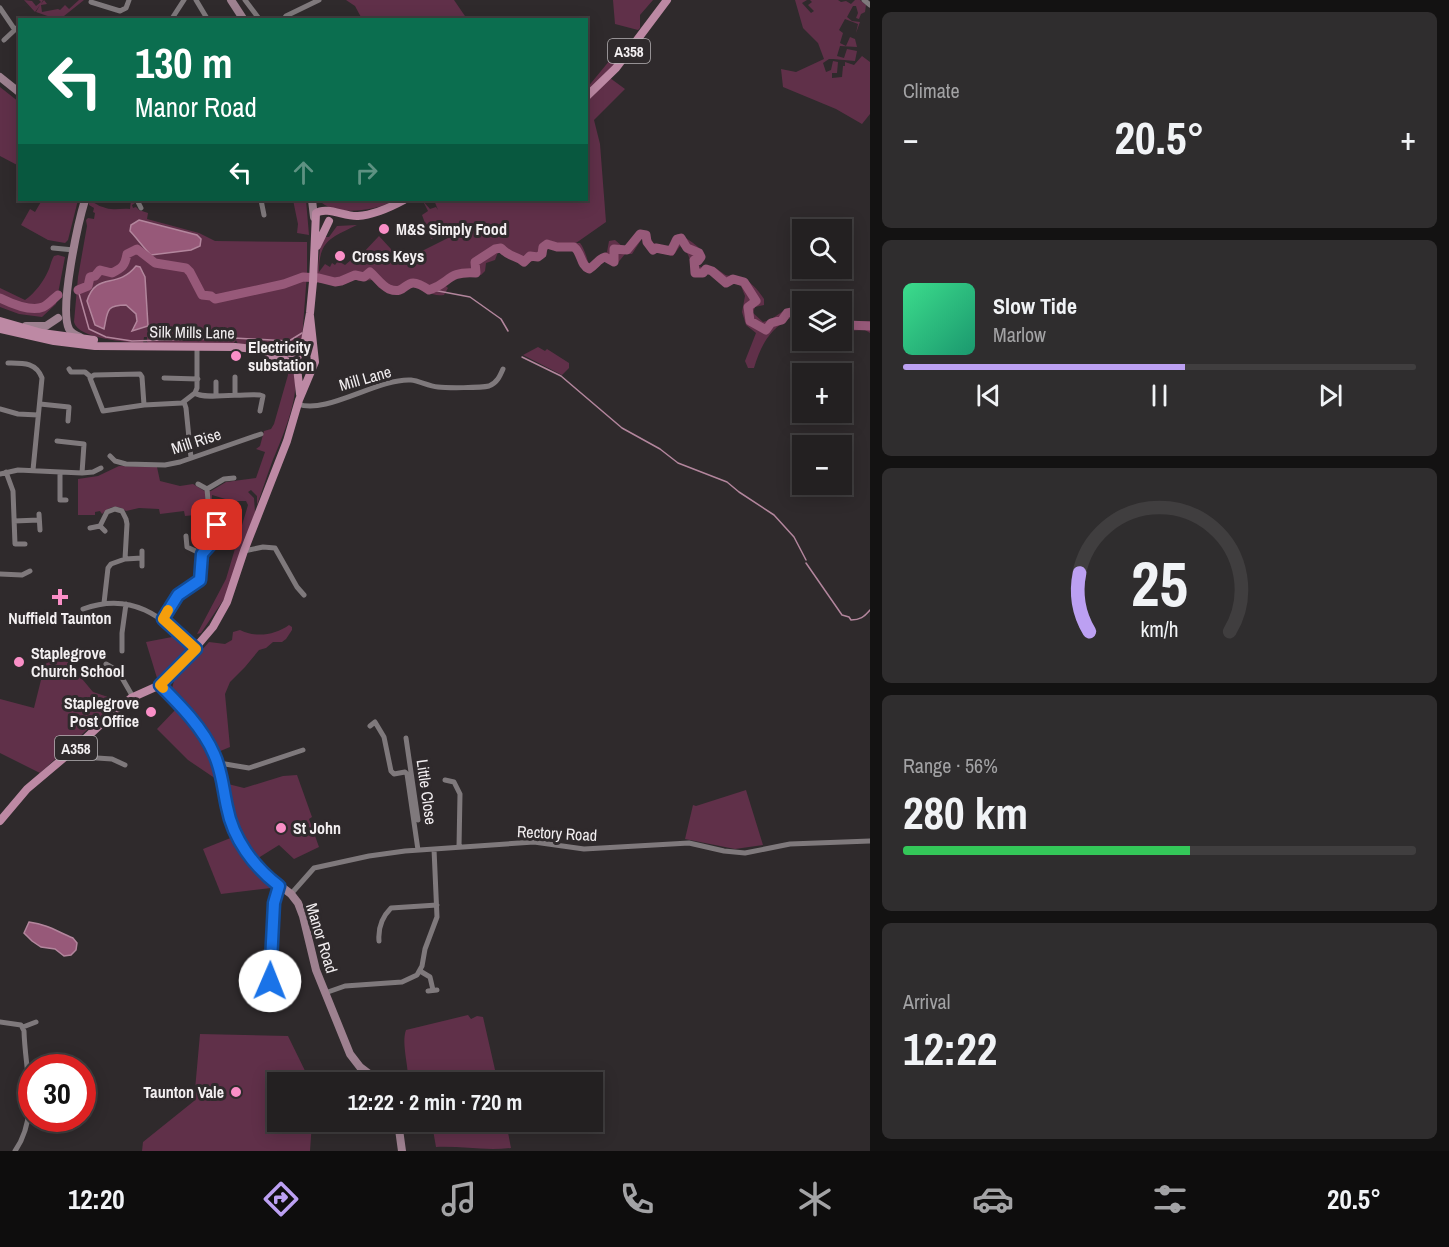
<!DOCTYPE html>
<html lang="en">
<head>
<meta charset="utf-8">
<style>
  body { margin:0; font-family:"Archivo Narrow",sans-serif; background:#2f2d2e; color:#f1f3f6; height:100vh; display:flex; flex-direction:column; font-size:22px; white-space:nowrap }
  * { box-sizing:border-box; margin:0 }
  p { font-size:20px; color:#a3a3a5 }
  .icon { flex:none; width:33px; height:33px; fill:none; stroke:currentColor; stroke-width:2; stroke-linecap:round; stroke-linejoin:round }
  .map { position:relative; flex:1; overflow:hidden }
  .sheet { display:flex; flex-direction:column; gap:12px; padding:12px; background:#131212; width:579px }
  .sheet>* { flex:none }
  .banner { position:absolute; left:18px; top:18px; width:570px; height:183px; border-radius:0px; box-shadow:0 3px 15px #0003,0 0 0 2px #403e3f; background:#0b6e4f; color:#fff; overflow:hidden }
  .buttons { position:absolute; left:792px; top:219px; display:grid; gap:12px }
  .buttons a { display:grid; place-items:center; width:60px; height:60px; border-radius:0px; background:#232021; box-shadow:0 3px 15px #0003,0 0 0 2px #403e3f; font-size:30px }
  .speed { position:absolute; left:18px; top:1054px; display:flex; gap:12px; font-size:30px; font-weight:700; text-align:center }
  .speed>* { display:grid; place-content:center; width:78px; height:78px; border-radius:50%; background:#232021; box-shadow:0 3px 15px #0003,0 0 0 2px #403e3f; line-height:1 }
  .speed .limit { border:9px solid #d22; background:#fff; color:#111 }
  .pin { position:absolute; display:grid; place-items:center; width:51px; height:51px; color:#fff; margin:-26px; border-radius:12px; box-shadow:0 3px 9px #0006 }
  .me { position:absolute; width:66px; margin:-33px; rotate:1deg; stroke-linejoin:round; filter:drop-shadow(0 0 4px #0008) }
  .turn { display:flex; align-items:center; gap:21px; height:126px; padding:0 18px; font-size:27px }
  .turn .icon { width:78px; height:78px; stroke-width:2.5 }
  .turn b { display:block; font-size:42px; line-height:51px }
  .lanes { display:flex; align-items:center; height:57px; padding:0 18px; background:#0003; justify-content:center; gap:30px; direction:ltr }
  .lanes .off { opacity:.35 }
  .big { font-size:45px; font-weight:700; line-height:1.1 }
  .sheet .tile { flex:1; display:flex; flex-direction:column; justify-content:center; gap:9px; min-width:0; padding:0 21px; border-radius:9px; background:#2f2d2e }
  .sheet .dial { align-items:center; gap:0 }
  .dial svg { height:156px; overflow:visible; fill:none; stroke:#403e3f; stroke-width:7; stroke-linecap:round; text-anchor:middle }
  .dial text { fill:#f1f3f6; stroke:none }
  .song { display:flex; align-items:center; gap:18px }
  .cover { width:72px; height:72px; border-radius:9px; background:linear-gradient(135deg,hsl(150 70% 55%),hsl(160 70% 35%)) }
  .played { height:6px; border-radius:3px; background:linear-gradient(90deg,#bca0f2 55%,#403e3f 55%) }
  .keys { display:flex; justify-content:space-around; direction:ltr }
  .heat { display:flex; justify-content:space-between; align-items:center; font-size:33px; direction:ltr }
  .charge { height:9px; border-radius:4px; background:linear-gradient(90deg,#34c759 56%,#403e3f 0) }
  .trip { position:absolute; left:267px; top:1072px; width:336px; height:60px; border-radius:0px; background:#232021; box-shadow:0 3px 15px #0003,0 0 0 2px #403e3f; font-weight:700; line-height:60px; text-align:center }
  .menu { display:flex; height:96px; justify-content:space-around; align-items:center; background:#0e0d0d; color:#a3a3a5 }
  .menu .icon { width:42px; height:42px }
  .menu .selected { color:#bca0f2 }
  .menu b { font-size:27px; color:#f1f3f6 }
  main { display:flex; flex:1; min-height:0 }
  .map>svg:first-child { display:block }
  .green { fill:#603049; fill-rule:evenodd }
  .water { fill:#975979; stroke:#b3869d; stroke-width:1.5 }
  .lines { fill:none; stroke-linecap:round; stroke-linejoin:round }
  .stream { stroke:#b3869d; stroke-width:1.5 }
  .river { stroke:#975979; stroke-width:9 }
  .street { stroke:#7f797c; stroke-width:5 }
  .secondary { stroke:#9e8190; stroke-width:8 }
  .primary { stroke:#bd89a4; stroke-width:8 }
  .route-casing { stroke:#114b97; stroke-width:15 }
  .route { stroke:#1a73e8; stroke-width:10 }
  .slow { stroke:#f59e0b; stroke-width:10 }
  .poi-dot { fill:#fa8fc7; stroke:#2f2a2c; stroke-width:2 }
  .labels { text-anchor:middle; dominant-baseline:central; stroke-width:6; stroke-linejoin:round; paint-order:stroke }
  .shield { fill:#2f2a2c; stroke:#b8b4b6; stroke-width:1.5 }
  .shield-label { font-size:15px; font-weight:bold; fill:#f3eff1 }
  .poi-label { font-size:16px; font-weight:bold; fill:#f3eff1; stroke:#2f2a2c; text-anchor:start }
  .street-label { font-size:16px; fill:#f3eff1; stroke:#2f2a2c }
</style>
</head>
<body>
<main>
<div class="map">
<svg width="870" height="1151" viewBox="0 0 870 1151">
  <rect width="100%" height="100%" fill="#2f2a2c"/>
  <path class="green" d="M24,0L32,1L36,6L41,2L39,0H43L41,4L44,0L47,4L41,5L42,12L58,9L60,10L65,5L69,9L79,0H84L59,20L36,12L40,5L35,12Z
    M346,0H454L467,19H362L355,6Z
    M613,0H653L640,15V28L638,30L615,24Z
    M795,0H807L802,3L811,13L814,11L808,5L812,2L810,0H838L841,2L846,1L851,4L855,0H860L866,5L865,12L861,14L859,19L856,18L858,13L856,6H853L847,17L852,21L860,22L856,33L858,24L845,19L839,30L843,33L840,43L846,46L850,37L855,39L857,47L840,46L837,56L844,58L847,49L857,51L855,61L833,59H829L823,63L826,72L831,70L833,61L838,62L837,73H832V78L842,77L843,66H845V62L854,65L862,56L870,62V114L862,124L836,109L783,87L781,69L796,72L824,59L818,43L803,28Z
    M624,43L626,47L611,70L587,93V88Z
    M610,78L625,89L594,120L600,144L606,222L576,243H580C584,248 587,258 589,265H592L596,257L607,252L609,241L615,240L622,246H627L635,234L648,232L653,243L670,247L672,238L678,234C687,238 699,246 704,254L699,262V266L703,268C712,264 717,269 724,274C728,277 734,275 739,277C749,279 758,290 764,299V305L755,307L753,313L763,322C781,318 783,302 802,312V326L794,319L790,318C769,330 761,345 754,368H748L745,361L756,333L746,325L742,312L745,296L741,286L735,283L723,284L711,273L693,275C690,263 691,253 680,246L673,256C654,251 651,255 643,237L632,254H625L616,265L603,261L593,270H586L582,266L574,250L550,247L541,258L522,265L507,257L502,252H498L495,260L486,263L485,271L481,275L458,277L445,285L448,288L444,295C430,297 429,289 417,287C410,286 405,291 399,291C392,291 386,289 379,288L373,280L359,281L353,278L341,283H319V274H317L320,249L325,237H329L337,226L357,225C331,238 319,240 319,272L325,264L330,267L332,263L335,265L338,261L345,265L351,260L354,255L362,254L379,236L402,261L452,236L450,231L431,239L422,215L428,211L424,203L414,200H422L430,209L436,207L438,210L434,200H586L587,100Z
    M0,87L19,102V166L0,156Z
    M42,200H78L68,240L65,243L48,240L21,225L30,209L35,212Z
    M89,200C92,201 98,206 103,207C111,211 120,208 130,209L131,200H135V203L132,205L133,208L136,207L139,210L148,213L147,219L199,233L215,241L307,242V273L302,339L298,343L288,348L266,344H238L236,340L234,343H149L147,342V337H144L143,343C127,342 78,339 74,322L78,277L87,226L86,220L88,218L94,219L95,213L93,212L94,208L89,205ZM139,220L197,235L201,239L191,250L144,246L130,231ZM136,267L143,271L145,277L148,323L132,329L137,321L136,314L125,305C109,305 106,311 105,327L97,284C113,281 125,280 136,267Z
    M293,200H306L309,235L297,233L298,224Z
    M319,200H391V202C374,211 333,217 319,200Z
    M58,255L65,257L56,304L42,317L19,314L0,307V288L25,300C35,293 44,281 49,269C51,264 51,261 54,256Z
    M842,319L847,321H870V333L865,330L842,331Z
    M538,347L545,351L547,349L569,363V368L562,375L523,355Z
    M285,365C312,376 278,446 271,465C266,478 262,492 257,505V496L251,490L248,492L254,498L255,512L230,586L224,599L201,633L197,634L226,579L248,505L246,501H232L212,495V511L196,512L195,515L185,516L184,511L160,514L159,509L139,508L126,511C116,504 111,506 102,514L100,511L95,512V515H78V479L98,476L119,466L157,467L160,481L180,486L193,484L206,492L211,491L226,482L256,478L265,452L256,449L260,446L264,431L271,429L274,424L288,375L287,368Z
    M289,625L292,627V630L286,639L282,642H273L266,648L259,650L245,667L230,682L225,694L230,747L218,752L207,732L175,696L172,688L174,681L209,642L225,644L232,640L233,632L240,630C256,638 275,635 289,625Z
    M172,637H177L185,647V652L157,678L146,642Z
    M63,656L93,692L108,697L114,705L40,773L0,753V699L34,708L45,664Z
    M177,708L192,722L216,762L219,781L188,760L157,729Z
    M297,775L312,817L309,819L319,847L294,859L279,845L255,860C237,832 232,816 228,784L244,788L283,776Z
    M746,790L763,845L735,849L685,839L693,805L696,806Z
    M233,837L238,846L271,883V888L221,894L203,849Z
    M468,1015L471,1019L477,1016L483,1017L498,1083H408C409,1066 401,1044 406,1030Z
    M200,1034L288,1036L311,1083H278V1122H312L310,1151H142L143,1142L194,1101Z
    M403,1122H506L511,1148C484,1151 463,1146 436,1147L433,1130L403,1132Z"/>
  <path class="water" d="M139,220L197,235L201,239L200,246L191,250L151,255C147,252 135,236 130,231L131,225Z
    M136,266L140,267L145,277L148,326L132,331L137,321L136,314L126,305C105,305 108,312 104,329L95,325L87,301C96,271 117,290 136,266Z
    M29,922C49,925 56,931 73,938L77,943L76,950L71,955L64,956L55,949L41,947L32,941L24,933Z"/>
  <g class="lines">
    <path class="stream" d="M78,290L89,329L106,337L132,341L234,338L289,341L302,333
      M433,290L470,297L501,319L508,331
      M522,357L561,376L622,428L660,449L678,463L727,482L739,492L774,515L794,537L806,560
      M806,563L842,615L849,617L851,620C860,620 864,617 870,610"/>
    <path class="river" d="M78,290L88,286L90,277L95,276L100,270L112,273C122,268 125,266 127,254L137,249L155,263L186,268L190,272L202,295L211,296L215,299L284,284L303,277L319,278L335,282L341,281L355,275L364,277L370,272C376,277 382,286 389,289C410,297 402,271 429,290C451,283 446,271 476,273L475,262L495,249L501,248C510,258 516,255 524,262L530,256L538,257L542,254L543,247L547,244L557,247H574C582,253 580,265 589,269C596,265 598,259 605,257L614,262V249L627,250L640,234L646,235L647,242L653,250L656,248L671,251L677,239L681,238L687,248L699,253L701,257L698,261L694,260L695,273H703L706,269L712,271L726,283L733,279L744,282L756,301L748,307L750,321L766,330L771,323L782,320L787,313L797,311L802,320
      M0,298C10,303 31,312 43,307C48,305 54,298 58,295
      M842,329L848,325L870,326"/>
    <path class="street" d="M196,0L208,20
      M245,0L260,20
      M864,0L870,5
      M91,2L120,11L126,8L129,0
      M0,8L15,30
      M171,20L184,0
      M283,20L286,16L319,0
      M4,40L20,25
      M137,200L141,208
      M228,200H261
      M261,200L264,215
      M53,248L74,250
      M8,363C23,363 36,362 42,378L33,470
      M69,369L71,372H85L91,377
      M164,378L198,379
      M216,382V395
      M195,393C203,400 245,393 260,395L263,396L260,411
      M235,394V377
      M184,402L186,408L191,458
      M40,404L69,407L68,421
      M298,404C326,415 378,378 411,380C420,381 428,386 438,387C446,388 481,388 489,386C497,383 500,376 503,369
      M144,405L142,377L140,374L94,375L90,378L103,411L144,405L182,403L195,393L197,388V347
      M0,409L18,414L38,415
      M110,456L115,461L126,464L165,465L180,462L261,434
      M6,472L13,491L15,544H25
      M60,472V500H66
      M82,473L93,472L101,468
      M0,474L18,470L82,473L84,444L57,441
      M198,484L207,489
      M39,514L40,530
      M14,521L39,520
      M90,528L100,526
      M186,536L187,547L202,554
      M142,551V566
      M244,551L263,547L275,548L297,587L304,595
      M125,559L142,558
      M0,574L22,575L30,571
      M104,603L108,568L111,564L125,559L127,524L126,519L122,511L115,509L107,512L100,526L105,531
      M83,609C133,591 161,617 196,649
      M163,619L178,595L200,580L202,554C214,545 217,532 216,518L209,511L207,489L224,479L234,478
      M122,651V633L126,604
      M106,664L118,671L133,697
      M370,726L375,722L384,737L391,771L394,774L405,772L407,774L418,850
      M406,738L418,820
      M72,751L82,757L112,759L125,765
      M219,765L225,764L249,768L303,750
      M445,780L454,782L460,794L459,847
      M291,894L314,868L369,856L405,851L534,842L584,849L689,843L724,851L745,853L790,844L870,841
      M379,941C378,929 382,917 391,908L437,905
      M420,971L430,977L433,990
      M273,986C266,971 272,901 280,886
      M428,991L437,990
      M325,993L345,986L402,982L417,975L422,966L425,949L437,917L434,849
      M0,1022L21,1025L24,1031C25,1072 40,1115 15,1151
      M23,1027L36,1022"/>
    <path class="secondary" d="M231,0L244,20
      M0,77L20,93
      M312,200L314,217
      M26,326H46L58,318
      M80,337C75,335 71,333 69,329C59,309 78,223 85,200
      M160,685L199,729L214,753L219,765L229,817L239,841L266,875L291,894L298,903L303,916L316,970L350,1054L360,1067L381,1083
      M398,1122L402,1151"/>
    <path class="primary" d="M586,97L616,68L667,0
      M317,246L329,221
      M0,321L42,333L94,340
      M0,329L54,341L95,346L235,347L299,354
      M303,352L310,313L313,282L316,213C327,206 345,217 358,216C375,215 391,207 404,200
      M268,354L297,365
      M300,394L296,359L301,352
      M0,821L27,789L72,751L114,712L131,698L160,685L174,673L213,627L227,602L244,551L287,441L299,400L315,362L310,316"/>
  </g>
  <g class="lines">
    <g class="route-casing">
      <path id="route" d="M217,525L212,543L202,554L200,580L178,595L163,619L196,649L160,685C180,705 203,728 214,754C222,771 223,789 227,807C233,839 254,867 279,886L274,903L270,981"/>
    </g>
    <use href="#route" class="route"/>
    <path class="slow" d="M163,688L160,685L196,649L163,619L168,610"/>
  </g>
  <g class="poi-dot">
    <circle cx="384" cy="229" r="6"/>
    <circle cx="340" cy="256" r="6"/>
    <circle cx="236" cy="356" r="6"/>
    <path d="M57 588h6v6h6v6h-6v6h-6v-6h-6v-6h6z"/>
    <circle cx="19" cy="662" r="6"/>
    <circle cx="151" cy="712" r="6"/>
    <circle cx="281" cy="828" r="6"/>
    <circle cx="236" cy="1092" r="6"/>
  </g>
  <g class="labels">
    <g class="shield">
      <rect x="608" y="39" width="42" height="24" rx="4.5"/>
      <rect x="55" y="736" width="42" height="24" rx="4.5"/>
    </g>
    <g class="shield-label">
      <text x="629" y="51">A358</text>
      <text x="76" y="748">A358</text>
    </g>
    <g class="poi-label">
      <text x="396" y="229">M&amp;S Simply Food</text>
      <text x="352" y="256">Cross Keys</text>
      <text x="248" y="347">Electricity<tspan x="248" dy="18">substation</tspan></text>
      <text x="60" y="618" text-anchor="middle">Nuffield Taunton</text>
      <text x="31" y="653">Staplegrove<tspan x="31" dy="18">Church School</tspan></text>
      <text x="139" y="703" text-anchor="end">Staplegrove<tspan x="139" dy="18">Post Office</tspan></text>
      <text x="293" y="828">St John</text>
      <text x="224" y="1092" text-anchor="end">Taunton Vale</text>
    </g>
    <g class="street-label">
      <text transform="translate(192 332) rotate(1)">Silk Mills Lane</text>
      <text transform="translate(365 378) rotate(-16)">Mill Lane</text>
      <text transform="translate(196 441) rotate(-18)">Mill Rise</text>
      <text transform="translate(427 792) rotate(82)">Little Close</text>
      <text transform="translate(557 833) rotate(3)">Rectory Road</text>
      <text transform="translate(322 938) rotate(73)">Manor Road</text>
    </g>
  </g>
</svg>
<div class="buttons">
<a><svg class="icon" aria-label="search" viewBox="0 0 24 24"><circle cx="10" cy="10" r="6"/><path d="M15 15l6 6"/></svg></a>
<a><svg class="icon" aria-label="layers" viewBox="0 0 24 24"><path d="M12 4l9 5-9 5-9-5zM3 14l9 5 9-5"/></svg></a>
<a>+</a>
<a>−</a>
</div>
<div class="speed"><div class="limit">30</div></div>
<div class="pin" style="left:217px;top:525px;background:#d93025"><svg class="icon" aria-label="arrive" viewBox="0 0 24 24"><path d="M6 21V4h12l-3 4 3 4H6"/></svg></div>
<svg class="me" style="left:270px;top:981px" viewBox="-20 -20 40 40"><circle r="19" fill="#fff"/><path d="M0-13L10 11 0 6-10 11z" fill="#1a73e8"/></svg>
<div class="trip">12:22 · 2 min · 720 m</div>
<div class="banner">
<div class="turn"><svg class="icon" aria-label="left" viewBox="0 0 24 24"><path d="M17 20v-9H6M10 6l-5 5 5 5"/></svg><div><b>130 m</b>Manor Road</div></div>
<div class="lanes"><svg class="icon" aria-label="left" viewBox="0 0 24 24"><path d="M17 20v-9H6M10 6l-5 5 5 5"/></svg><svg class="icon off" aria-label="ahead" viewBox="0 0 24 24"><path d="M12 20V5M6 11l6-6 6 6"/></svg><svg class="icon off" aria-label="right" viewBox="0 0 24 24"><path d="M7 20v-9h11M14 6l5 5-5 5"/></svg></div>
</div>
</div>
<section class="sheet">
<div class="tile"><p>Climate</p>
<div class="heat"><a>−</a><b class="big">20.5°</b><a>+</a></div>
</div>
<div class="tile">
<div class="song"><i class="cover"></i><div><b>Slow Tide</b><p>Marlow</p></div></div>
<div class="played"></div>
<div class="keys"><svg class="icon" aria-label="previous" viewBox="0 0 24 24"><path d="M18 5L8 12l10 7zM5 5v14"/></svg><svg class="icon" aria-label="pause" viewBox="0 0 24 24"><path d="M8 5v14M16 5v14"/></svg><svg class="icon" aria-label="next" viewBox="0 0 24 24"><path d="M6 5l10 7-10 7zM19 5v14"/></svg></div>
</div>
<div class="tile dial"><svg viewBox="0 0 100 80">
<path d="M14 69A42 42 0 1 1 86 69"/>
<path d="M14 69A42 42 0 0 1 9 39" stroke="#bca0f2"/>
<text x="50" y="56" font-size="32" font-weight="700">25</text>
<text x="50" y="72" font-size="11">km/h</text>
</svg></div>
<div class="tile"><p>Range · 56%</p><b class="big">280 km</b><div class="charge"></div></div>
<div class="tile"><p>Arrival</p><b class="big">12:22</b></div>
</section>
</main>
<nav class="menu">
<b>12:20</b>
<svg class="icon selected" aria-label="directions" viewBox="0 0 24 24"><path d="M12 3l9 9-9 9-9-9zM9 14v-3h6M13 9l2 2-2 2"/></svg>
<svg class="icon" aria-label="music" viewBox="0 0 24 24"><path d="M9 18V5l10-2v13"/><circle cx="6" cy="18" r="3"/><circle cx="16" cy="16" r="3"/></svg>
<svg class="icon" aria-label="phone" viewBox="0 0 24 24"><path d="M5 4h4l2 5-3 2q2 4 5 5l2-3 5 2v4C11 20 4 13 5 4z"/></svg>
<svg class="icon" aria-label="climate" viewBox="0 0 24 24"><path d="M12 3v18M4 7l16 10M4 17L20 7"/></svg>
<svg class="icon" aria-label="car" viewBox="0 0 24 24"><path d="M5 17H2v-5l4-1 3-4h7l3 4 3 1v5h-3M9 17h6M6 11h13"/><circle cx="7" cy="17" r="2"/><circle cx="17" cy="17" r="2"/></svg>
<svg class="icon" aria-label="filters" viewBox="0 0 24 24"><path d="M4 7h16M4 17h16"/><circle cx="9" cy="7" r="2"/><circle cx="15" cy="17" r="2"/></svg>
<b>20.5°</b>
</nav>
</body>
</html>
